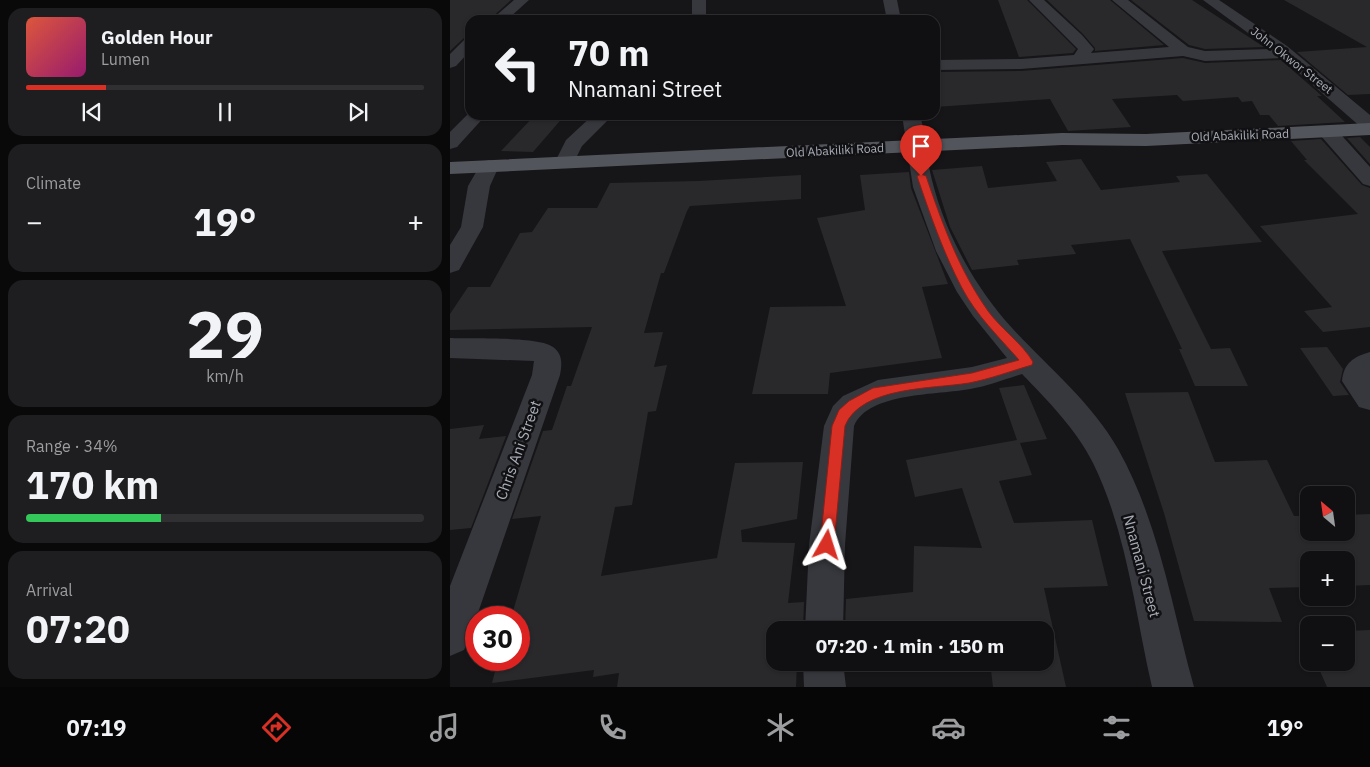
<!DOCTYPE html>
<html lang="en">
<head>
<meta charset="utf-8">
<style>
  body { margin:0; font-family:"IBM Plex Sans",sans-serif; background:#1e1e20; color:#f1f3f6; height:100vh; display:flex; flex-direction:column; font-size:19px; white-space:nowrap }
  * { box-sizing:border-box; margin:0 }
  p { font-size:16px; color:#9c9d9f }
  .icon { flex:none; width:28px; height:28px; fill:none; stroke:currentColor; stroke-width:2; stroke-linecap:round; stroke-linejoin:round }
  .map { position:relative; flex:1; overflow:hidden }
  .panel { display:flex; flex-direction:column; gap:8px; padding:8px; background:#09090a; width:450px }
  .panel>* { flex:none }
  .top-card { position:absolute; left:15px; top:15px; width:475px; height:105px; border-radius:15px; box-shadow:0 1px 4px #0004,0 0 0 1px #303032; background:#101012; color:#f1f3f6; overflow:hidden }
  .needle { width:32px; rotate:331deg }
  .tools { position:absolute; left:850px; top:486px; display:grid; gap:10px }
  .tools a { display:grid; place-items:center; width:55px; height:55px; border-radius:10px; background:#101012; box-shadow:0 1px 4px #0004,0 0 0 1px #303032; font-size:25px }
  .speed { position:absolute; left:15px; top:606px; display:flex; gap:10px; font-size:25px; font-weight:700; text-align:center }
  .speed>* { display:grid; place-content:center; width:65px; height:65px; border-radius:50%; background:#101012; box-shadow:0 1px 4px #0004,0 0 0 1px #303032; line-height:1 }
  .speed .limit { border:8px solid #d22; background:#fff; color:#111 }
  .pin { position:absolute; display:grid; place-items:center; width:42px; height:42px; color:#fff; margin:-51px -21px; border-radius:50% 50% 50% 0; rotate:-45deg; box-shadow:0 0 5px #0007 }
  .pin .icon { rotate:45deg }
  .me { position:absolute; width:55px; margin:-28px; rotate:6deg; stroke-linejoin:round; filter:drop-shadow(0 0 4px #0008) }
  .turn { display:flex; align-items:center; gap:18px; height:105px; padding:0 20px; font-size:22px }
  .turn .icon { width:65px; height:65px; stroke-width:2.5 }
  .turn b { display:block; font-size:35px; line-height:42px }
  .big { font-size:38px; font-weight:800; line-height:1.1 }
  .panel .tile { flex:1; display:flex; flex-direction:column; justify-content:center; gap:8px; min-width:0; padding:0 18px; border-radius:15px; background:#1e1e20 }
  .panel .dial { align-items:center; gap:0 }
  .dial b { font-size:65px; line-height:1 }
  .song { display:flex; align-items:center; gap:15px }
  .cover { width:60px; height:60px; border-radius:8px; background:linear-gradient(135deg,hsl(10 70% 55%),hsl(320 70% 35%)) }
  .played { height:5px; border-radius:2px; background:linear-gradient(90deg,#d93025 20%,#303032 20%) }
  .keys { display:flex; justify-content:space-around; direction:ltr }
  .heat { display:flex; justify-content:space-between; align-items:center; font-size:28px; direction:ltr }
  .charge { height:8px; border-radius:4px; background:linear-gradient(90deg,#34c759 34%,#303032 0) }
  .trip { position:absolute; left:316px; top:621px; width:288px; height:50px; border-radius:15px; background:#101012; box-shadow:0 1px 4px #0004,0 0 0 1px #303032; font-weight:800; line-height:50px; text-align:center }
  .menu { display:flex; height:80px; justify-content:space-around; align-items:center; background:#060607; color:#9c9d9f }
  .menu .icon { width:35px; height:35px }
  .menu .active { color:#d93025 }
  .menu b { font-size:22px; color:#f1f3f6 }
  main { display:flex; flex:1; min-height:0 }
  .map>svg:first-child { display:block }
  .building { fill:#29292c }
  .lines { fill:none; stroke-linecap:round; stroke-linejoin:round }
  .minor { fill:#37383d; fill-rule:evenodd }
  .major { fill:#53555c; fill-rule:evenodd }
  .route { fill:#d93025; stroke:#8d1f18 }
  .labels { text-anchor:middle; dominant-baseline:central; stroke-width:5; stroke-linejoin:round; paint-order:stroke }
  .far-street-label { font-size:12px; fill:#a8adb8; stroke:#111113 }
  .street-label { font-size:15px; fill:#a8adb8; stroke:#111113 }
</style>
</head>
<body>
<main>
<section class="panel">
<div class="tile">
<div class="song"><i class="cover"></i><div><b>Golden Hour</b><p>Lumen</p></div></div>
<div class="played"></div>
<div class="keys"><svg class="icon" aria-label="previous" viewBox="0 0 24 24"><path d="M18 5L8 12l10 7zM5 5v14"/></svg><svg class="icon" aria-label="pause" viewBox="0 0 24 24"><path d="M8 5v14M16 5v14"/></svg><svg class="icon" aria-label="next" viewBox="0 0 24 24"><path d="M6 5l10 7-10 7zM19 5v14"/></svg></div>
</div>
<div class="tile"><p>Climate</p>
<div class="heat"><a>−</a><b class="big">19°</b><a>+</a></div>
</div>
<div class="tile dial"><b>29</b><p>km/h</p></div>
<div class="tile"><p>Range · 34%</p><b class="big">170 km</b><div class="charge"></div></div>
<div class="tile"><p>Arrival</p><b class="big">07:20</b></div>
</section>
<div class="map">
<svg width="920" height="687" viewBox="0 0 920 687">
  <rect width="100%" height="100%" fill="#161618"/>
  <path class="building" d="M0,0H61L39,20H20V35L14,38L0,51Z
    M548,0H577L626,49L623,53L569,57Z
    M597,0H660L714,45L645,51V48L633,34Z
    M681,0H742L814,47L755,49L739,45Z
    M834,0H920V94L898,95L847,52L917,47Z
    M733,58L755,63L831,60L872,96H867L895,122L828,126L819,115H810L802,101L792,102L788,97L733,101L727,95L662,99L681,127L618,131L600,99L485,107V72L571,71Z
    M85,115H115L83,152L51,151Z
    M910,137L920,147V164L897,138Z
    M871,139L912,185L920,188V327L873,332L854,311L882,307L810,226L908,214L854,160H857L841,141Z
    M631,159L651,190L730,182L726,176L757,174L812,242L712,251L761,349L780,348L798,386H745L729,349H732L680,239L621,245L626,254L567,260L569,265L522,270L500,227L482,170L532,166L538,188L607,181L596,162Z
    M459,172L461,188L498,284L472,287L492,358L380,373L378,394H302L320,307L396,306L367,218L415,210L410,175Z
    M351,175V199L240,206L237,211L214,273H211L194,333L213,332L204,367L217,365L206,411L198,412L182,505L165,507L151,576L267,558L285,463L353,462L347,519L291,530L292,542L345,543L338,603L354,602L353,630H325V662H347L346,687H167L169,673L143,677L144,670L42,683L48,660H69V618H61L91,516L62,519L93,431L102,430L117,386H121L142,327L0,330V314L18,287H40L70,233L82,232L98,208H147L160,183L248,181Z
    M877,347L893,369L890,382L899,395L883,396L850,348Z
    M574,385L597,439L570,443L582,475L549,481L564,523L642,520L658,586L594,588L616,687H543L540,662H595V630H395L396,599L463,592L464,546L532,548L512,488L465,497L456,460L567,440L549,388Z
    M738,392L765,462L817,460L844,516H859V532H896V515L920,514V585L896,586V560H859V587L819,588L832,622L744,621L714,513L675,393Z
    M34,425L29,439L56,436L21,528L0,530V429Z
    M920,630V687H877L866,662H896V631Z"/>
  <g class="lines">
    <path class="minor" d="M64,0H79L57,20H41Z
      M242,0H256V20H242Z
      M433,0H447L451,20H437Z
      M579,0H594L632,35L644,49L641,53L719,47L662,0H678L738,47L755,51L820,49L753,0H769L837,46L920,115V131L913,129L832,58L755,61L733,56L571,69L485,70V60L571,59L624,55L628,49Z
      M20,37V51L6,66L0,68V54L15,39Z
      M20,112V115H36L7,147L0,149V132Z
      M143,115H163L132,146L122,166L115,168L108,166L105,162L116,140Z
      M452,115H470C472,125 476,134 477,144C479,152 478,160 479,167C490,222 518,276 554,319C591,362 639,398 668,449C709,522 722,608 744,687H702C685,613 677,532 643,463C626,429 598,401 572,374C555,379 538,386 520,389C489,395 418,392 404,426L395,545L393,630H355L359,545L374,426L383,406L393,396L428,380L522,367L557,358L523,316L507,292L486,251L463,187Z
      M878,126L885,128L920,167V186L913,184L871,136L868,132L871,128Z
      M39,160L46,162L49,166L40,186L33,227L9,270L0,273V245L11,227L18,186L32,162Z
      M0,338C21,339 89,336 103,347C113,354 112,365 110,375L20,636L14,650L0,656V586L82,375L84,361L0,358Z
      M920,352V410L909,407L892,381C894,363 903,357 920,352Z
      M353,662H393L396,687H354Z"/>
    <path class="major" d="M920,123V135L696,146L612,145L0,174V162L612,133L696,134Z"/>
  </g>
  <path class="route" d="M471,174L476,176C492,223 509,270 538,311C551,329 572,343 583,362L582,365C561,371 540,379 519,383C483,389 411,386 395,426L384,545L382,550L377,552L372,550L370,545L382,426L389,410L399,401L423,388L522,373L569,360C549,337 526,315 512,288C493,252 480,214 467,176Z"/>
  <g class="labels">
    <g class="far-street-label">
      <text transform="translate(842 60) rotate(38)">John Okwor Street</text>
      <text transform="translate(790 135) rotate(-2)">Old Abakiliki Road</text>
      <text transform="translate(385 150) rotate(-3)">Old Abakiliki Road</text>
    </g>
    <g class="street-label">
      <text transform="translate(68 450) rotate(-70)">Chris Ani Street</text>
      <text transform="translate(692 566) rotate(75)">Nnamani Street</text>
    </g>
  </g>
</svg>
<div class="tools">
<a><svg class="needle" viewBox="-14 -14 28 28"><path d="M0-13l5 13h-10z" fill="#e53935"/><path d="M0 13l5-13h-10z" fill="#9c9d9f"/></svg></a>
<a>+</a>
<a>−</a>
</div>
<div class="speed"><div class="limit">30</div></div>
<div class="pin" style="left:471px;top:176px;background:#d93025"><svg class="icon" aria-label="arrive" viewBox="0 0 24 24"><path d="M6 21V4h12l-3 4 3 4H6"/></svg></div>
<svg class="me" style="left:377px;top:545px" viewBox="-20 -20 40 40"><path d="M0-17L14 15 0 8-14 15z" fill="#d93025" stroke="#fff" stroke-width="4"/></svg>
<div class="trip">07:20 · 1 min · 150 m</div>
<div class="top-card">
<div class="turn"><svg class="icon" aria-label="left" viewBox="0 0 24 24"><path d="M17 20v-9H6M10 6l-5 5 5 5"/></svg><div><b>70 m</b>Nnamani Street</div></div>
</div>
</div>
</main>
<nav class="menu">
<b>07:19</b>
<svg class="icon active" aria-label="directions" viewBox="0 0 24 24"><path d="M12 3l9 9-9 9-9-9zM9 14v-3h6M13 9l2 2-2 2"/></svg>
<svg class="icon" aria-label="music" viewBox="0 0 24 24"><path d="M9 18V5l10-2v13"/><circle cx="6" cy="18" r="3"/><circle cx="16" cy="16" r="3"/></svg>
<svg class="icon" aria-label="phone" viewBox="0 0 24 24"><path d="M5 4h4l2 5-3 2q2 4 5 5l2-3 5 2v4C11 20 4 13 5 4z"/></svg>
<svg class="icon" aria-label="climate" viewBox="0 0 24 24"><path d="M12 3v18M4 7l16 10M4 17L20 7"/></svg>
<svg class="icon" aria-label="car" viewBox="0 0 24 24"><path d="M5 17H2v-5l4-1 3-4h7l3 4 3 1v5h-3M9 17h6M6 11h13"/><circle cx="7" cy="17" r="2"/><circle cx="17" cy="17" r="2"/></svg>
<svg class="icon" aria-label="filters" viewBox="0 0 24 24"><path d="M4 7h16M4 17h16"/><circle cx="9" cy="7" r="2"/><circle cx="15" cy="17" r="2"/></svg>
<b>19°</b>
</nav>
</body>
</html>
